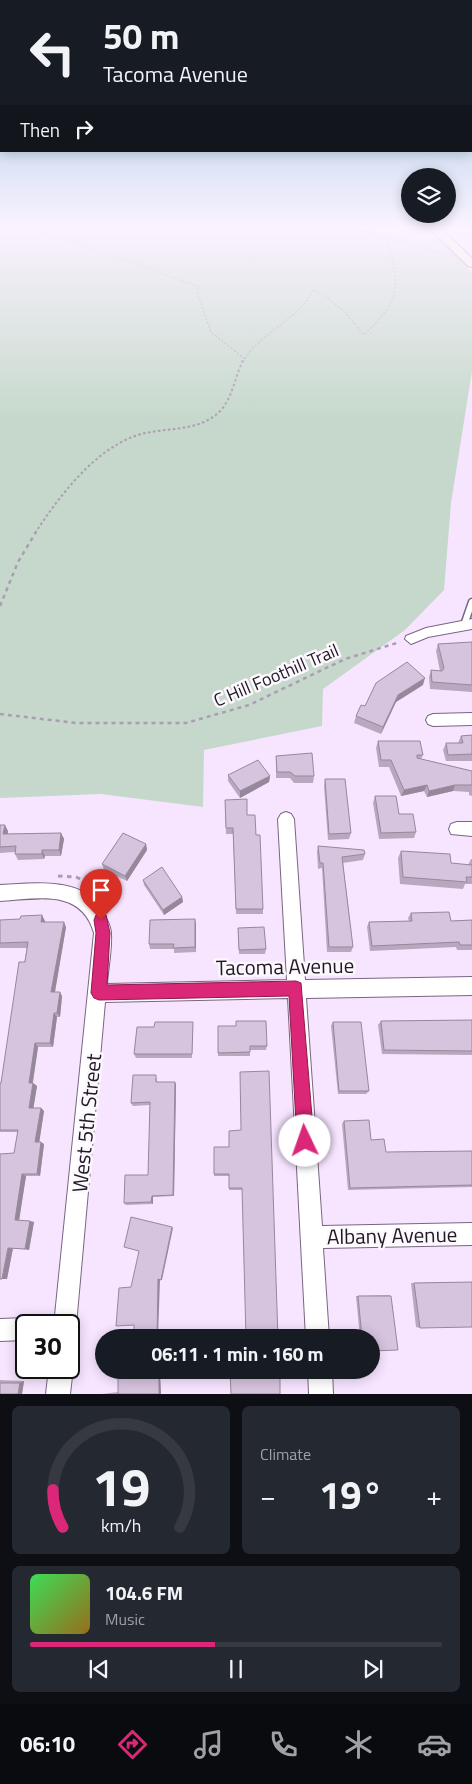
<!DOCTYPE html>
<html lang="en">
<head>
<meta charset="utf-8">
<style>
  body { margin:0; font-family:"Titillium Web",sans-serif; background:#242831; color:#f1f3f6; height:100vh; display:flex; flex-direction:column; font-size:19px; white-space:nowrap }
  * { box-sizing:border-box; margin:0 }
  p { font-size:16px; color:#9ea1a6 }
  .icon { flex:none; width:28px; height:28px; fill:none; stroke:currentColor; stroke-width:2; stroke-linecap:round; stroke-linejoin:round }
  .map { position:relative; height:1394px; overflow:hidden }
  .panel { display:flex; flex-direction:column; gap:12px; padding:12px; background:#0d0f14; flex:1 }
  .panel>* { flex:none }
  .hud { position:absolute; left:0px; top:0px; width:472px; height:152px; box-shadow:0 2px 12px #0003; background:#171b24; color:#f1f3f6; overflow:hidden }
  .controls { position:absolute; left:401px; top:168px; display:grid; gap:10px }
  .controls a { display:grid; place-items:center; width:55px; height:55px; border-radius:50%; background:#171b24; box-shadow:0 2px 12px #0003; font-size:25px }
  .speed { position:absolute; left:15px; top:1314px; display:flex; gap:10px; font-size:25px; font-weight:700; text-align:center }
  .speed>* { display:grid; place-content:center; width:65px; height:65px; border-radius:50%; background:#171b24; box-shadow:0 2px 12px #0003; line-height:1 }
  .speed .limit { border:2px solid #111; border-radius:8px; background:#fff; color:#111 }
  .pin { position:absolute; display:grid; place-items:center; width:42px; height:42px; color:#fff; margin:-51px -21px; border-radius:50% 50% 50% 0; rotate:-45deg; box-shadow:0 0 5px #0007 }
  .pin .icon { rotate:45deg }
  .me { position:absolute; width:55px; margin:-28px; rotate:357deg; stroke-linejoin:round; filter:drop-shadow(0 0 4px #0008) }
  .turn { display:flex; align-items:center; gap:18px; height:105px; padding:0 20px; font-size:22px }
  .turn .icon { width:65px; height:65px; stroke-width:2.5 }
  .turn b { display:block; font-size:35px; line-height:42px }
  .then { display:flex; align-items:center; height:48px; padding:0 20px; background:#0003; gap:10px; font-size:19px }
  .big { font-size:38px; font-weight:700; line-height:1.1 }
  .panel .card { flex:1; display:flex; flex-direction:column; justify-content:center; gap:8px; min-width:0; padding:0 18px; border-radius:8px; background:#242831 }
  .panel .dial { align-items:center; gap:0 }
  .dial svg { height:130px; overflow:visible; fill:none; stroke:#363941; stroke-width:7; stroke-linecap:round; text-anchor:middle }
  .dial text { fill:#f1f3f6; stroke:none }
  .song { display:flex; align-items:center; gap:15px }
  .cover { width:60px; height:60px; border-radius:8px; background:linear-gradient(135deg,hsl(130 70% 55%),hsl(40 70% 35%)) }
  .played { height:5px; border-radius:2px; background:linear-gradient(90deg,#db2777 45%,#363941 45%) }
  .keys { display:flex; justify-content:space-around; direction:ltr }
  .heat { display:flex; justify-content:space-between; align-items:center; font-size:28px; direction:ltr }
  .panel .tiles { flex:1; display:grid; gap:12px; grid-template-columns:1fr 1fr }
  .card:last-child { grid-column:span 2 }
  .trip { position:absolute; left:95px; top:1329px; width:285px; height:50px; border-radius:25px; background:#171b24; box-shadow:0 2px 12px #0003; font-weight:700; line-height:50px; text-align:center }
  .dock { display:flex; height:80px; justify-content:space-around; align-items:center; background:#090b0e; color:#9ea1a6 }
  .dock .icon { width:35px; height:35px }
  .dock .on { color:#db2777 }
  .dock b { font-size:22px; color:#f1f3f6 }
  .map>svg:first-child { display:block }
  .green { fill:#c5d8cb }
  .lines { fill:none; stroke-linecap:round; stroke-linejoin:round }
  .lane-casing { stroke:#796582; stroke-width:9 }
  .street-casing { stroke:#796582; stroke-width:2 }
  .secondary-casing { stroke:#796582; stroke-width:2 }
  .path-far3 { stroke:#ac9db2; stroke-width:1; stroke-dasharray:2 2; stroke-linecap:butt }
  .path-far2 { stroke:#ac9db2; stroke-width:2; stroke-dasharray:2.5 2.5; stroke-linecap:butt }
  .path-far1 { stroke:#ac9db2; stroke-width:2.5; stroke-dasharray:4 4; stroke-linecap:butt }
  .path { stroke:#ac9db2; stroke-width:3; stroke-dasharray:4.5 4.5; stroke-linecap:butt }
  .lane { stroke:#fff; stroke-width:6 }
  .street { fill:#fff; fill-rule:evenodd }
  .secondary { fill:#feedda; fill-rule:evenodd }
  .wall { fill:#b8a8bf }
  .shaded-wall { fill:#96889b }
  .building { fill:#d6c3de; stroke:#96889b }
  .route { fill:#db2777; stroke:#8e194d }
  .labels { text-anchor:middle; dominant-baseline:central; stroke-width:5; stroke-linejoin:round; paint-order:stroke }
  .street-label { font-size:18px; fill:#201823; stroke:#fcf8fe }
  .near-street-label { font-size:21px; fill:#201823; stroke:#fcf8fe }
</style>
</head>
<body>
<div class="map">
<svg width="472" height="1394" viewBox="0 0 472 1394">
  <rect width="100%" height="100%" fill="#f7e5ff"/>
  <path class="green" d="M0,227H356L411,241L439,239L457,253L472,273V371L451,503L444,590L405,630L323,689L322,726L204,750L203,807L101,794L0,798Z"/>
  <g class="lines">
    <g class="lane-casing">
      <path id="lane" d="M464,625L472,602"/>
    </g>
    <g class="street-casing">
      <path id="street" d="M472,619V629L428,637L411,644L405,639L406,636L426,628Z
        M472,713V725L433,726L428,724L426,720L428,716L433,714Z
        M286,812L291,814L294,819L305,980L472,977V995L306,998L322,1226L472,1223V1245L323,1248L329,1338H306L288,998L105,1002L76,1325L73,1333L69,1335V1325H54L94,933C81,888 37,899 0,901V885C36,883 93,875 107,920C109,924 111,929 111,934C112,950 108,968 107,984L287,980L278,819L281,814Z
        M457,822H472V836L451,834L449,829L451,824Z
        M26,1318L34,1321L36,1325H26V1340L0,1341V1319Z
        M69,1359L73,1368L70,1394H46L49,1368H69Z
        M308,1370H332L333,1394H309Z"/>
    </g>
    <g class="secondary-casing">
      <path id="secondary" d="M428,227H439L472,258V267L468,266Z"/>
    </g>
    <path class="path-far3" d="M18,227L89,247L199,287L197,293L211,332L245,359
      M348,227L448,255
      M243,362C260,331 299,321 314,289L342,309L364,335C403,297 400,287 386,236"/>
    <path class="path-far2" d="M35,533C59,497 93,451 135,436C163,426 200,434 222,409C232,397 236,375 243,360"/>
    <path class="path-far1" d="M0,606L18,562L36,532
      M0,714L76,723H186L249,705L345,659L400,642"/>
    <path class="path" d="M58,876L76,877L93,885"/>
    <use href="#lane" class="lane"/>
    <use href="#street" class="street"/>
    <use href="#secondary" class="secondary"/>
  </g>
  <path class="wall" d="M472,642V692L430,689L429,677L431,670L440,671L436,651L438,644Z
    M423,685L396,702L381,734L354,723L356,716L365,706Z
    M472,735V761H446L443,750L446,743H458L461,736Z
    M378,741L423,755L421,759L472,771V796L469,795V792L453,791L427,797L424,791L401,796L389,767H379L376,748Z
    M276,756L314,776L313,783H294L290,778H276Z
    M228,775L270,776L269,782L240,798L228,781Z
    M325,779L351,833L349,839L328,840L324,786Z
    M375,796L399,814L416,832L414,838L379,839L373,803Z
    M225,800L247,815L256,835L263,909V914H236L233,834H226Z
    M0,825L8,831V834L61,833L64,839L61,856H45L44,859L18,860L15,854V852L0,853Z
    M146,844L147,850L127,881L104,870L102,864Z
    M318,846L365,854L363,860L343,863L353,947L351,952H327L322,868L318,869L317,852Z
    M401,851L451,863L468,865L471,859H472V884H465L463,889L400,884L398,858Z
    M143,880L182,897L183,902L164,915L144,885Z
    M411,913L451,921L472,920V950H457L456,947L370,951L367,927L369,922L409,921L408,918Z
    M195,919L196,952L174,953V949H150L149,944Z
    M0,920L45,921L44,922L66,927L55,992L62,996L60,1017H57L53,1047H38L33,1083L37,1086L33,1108H41L44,1111L39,1142L44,1144L40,1176H26L19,1220L34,1222L29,1250L13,1248L7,1279L14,1153L18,1132H0V1083H1L27,948H0Z
    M238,928L266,949L265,954H239Z
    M472,1020V1055L382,1054L378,1025L381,1021Z
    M193,1022V1026L192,1058H136L134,1054L154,1027Z
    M333,1022L369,1091L366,1094H338L331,1026Z
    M236,1026L267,1046L266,1050H250V1056H218V1053Z
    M157,1078V1082H175L176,1085L174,1196L153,1197V1204L126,1205L124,1203L148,1175L150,1105L133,1106L131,1103Z
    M344,1121L371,1140L386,1152L472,1151V1187L348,1190L342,1124Z
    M241,1130L242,1190H229V1176H214V1174Z
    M472,1282L420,1328L416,1327L411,1283Z
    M388,1295L391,1296L371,1338H360L356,1296Z
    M118,1370H149V1376L160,1375L161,1394H102L118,1392Z
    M0,1380L24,1381L22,1394H0Z"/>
  <path class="shaded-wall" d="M425,678L423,685L396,702L381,734L383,727L398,695Z
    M270,776L269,782L240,798V791Z
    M427,785L424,791L401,796L404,790Z
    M455,785L453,791L427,797L429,791Z
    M5,825L8,831L7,840L3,834Z
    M61,833L64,839L61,856L59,850Z
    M146,844L147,850L127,881L125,876Z
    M42,850L45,856L44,859L42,854Z
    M182,897L183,902L164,915L163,910Z
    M42,915L45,921L44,928L41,922Z
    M195,919L196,924V952L195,947Z
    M64,922L66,927L54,997L51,992Z
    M60,992L62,996L60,1017L57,1013Z
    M54,1013L57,1017L53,1047L50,1043Z
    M35,1043L38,1047L32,1086L29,1083Z
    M175,1082L176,1085L174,1196L173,1195Z
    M33,1083L37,1086L33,1111L29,1108Z
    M41,1108L44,1111L39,1144L35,1142Z
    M41,1142L44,1144L40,1176L37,1174Z
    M22,1174L26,1176L19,1221L15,1220Z
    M152,1196L153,1197V1204L151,1202Z
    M30,1221L34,1222L29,1250L25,1249Z
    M172,1227L173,1228L162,1280H161Z
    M8,1248H13L7,1279H2Z
    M158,1279H160L158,1338H157Z
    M147,1370H149V1376L147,1378Z
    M160,1375L161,1394H159V1377Z
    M24,1381L22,1394H18L20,1383Z"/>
  <path class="building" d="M472,642V685L432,682L431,670L442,671L444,668L438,644Z
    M407,662L425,678L398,695L383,727L356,716L361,705L365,706L376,683Z
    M472,735V754L448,755L446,743H463L461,736Z
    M378,741H420L423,755H417V758L472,771V785H455L429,791L427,785L404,790L391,760H381Z
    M312,753L314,776H295L290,772H277L276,756Z
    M258,760L270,776L240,791L228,775Z
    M325,779H345L351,833L329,834Z
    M375,796H396L399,814H413L416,832L381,833Z
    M247,799V815H255L256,835H260L263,909H236L233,828H226L225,800Z
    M0,825H5L3,834L61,833L59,850H42V854H15L16,846L0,847Z
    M123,833L146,844L125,876L102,864Z
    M318,846L364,850L365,854L342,857L353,947H329L323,863H320Z
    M401,851L450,854L451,863L472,865V877H466L467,882L403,877Z
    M162,867L182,897L163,910L143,880Z
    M449,912L451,921L472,920V945H460L459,942L372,946L369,922L412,921L411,913Z
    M42,915L41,922H64L51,992H60L57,1013H54L50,1043H35L29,1083H33L29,1108H41L35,1142H41L37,1174H22L15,1220L30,1221L25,1249L8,1248L2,1279H0V1154L14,1153L18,1130H0V1083H1L19,962H25L28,942L0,943V920L20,919L21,916Z
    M195,919V947L173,948L174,944H149L150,920Z
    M264,927L266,949L239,950L238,928Z
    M472,1020V1051L384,1050L381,1021Z
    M236,1021H266L267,1046H250V1052L218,1053V1026H236Z
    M155,1022H193L192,1054H134L137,1027H154Z
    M333,1022H361L369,1091H339Z
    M269,1071L278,1338H246L242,1188H229V1174H214V1147H229V1131L241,1130L240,1072Z
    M133,1075H156V1082H175L173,1195L152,1196L151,1202L124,1203L125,1175H148L150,1102L131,1103Z
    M369,1120L371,1140L384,1139L386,1152L472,1151V1185L350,1188L344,1121Z
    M131,1217L172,1227L161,1280L158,1279L157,1338H134V1325L116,1326L119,1288L131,1287L139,1251L124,1247Z
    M472,1282V1327L420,1328L414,1283Z
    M358,1296H391L398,1350L371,1351V1338H362Z
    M123,1370H147V1378L159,1377V1394H118V1371Z
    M230,1370H280V1394H231Z
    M0,1383H20L18,1394H0Z"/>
  <linearGradient id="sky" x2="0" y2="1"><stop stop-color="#8dbedf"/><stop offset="0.54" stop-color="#fbf3ff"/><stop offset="1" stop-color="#fbf3ff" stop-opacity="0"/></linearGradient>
  <rect width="472" height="422" fill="url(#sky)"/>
  <path class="route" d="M101,913L106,915L110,933L107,985L296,981L301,983L314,1141L311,1147L305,1149L299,1147L297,1141L289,996L99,1000L94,998L91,993L96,933L94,920L96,915Z"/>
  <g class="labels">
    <g class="street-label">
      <text transform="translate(276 675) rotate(-23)">C Hill Foothill Trail</text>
    </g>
    <g class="near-street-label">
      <text transform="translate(285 966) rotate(-1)">Tacoma Avenue</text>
      <text transform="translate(86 1123) rotate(-84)">West 5th Street</text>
      <text transform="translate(392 1235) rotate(-1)">Albany Avenue</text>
    </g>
  </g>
</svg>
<div class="controls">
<a><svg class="icon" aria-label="layers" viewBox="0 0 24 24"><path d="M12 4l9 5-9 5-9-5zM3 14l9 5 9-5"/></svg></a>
</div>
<div class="speed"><div class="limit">30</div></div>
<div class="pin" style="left:101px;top:920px;background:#d93025"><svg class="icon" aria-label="arrive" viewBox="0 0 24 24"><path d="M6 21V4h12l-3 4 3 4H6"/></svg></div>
<svg class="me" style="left:305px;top:1141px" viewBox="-20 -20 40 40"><circle r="19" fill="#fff"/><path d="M0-13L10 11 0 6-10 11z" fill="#db2777"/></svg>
<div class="trip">06:11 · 1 min · 160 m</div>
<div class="hud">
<div class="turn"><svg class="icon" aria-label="left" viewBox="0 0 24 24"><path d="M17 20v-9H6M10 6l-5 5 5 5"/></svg><div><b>50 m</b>Tacoma Avenue</div></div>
<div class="then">Then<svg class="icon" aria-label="right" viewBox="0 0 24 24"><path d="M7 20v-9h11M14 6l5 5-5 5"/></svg></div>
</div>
</div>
<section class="panel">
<div class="tiles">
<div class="card dial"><svg viewBox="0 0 100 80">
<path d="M14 69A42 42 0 1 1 86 69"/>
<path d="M14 69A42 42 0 0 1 8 46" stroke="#db2777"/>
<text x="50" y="56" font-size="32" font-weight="700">19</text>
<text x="50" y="72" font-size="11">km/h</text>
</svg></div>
<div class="card"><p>Climate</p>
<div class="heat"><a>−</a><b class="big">19°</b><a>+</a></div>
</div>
<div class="card">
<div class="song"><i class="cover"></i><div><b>104.6 FM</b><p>Music</p></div></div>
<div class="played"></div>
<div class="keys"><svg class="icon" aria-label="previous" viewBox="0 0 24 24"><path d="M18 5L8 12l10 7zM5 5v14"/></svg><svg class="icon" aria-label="pause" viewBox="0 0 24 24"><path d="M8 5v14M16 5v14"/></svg><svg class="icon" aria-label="next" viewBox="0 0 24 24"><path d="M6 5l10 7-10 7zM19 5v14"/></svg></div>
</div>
</div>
</section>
<nav class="dock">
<b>06:10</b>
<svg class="icon on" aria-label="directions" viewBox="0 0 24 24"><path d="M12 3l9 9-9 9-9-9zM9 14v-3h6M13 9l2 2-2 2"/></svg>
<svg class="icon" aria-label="music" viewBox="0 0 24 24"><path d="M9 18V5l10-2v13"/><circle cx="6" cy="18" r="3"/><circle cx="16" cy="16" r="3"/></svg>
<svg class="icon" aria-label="phone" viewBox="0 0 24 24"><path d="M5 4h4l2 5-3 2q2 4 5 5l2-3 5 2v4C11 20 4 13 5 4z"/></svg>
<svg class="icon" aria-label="climate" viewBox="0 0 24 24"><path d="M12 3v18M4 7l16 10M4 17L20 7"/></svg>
<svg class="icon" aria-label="car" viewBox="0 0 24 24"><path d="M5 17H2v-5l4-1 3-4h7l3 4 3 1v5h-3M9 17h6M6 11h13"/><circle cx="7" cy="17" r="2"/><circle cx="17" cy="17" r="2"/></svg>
</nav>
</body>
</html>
